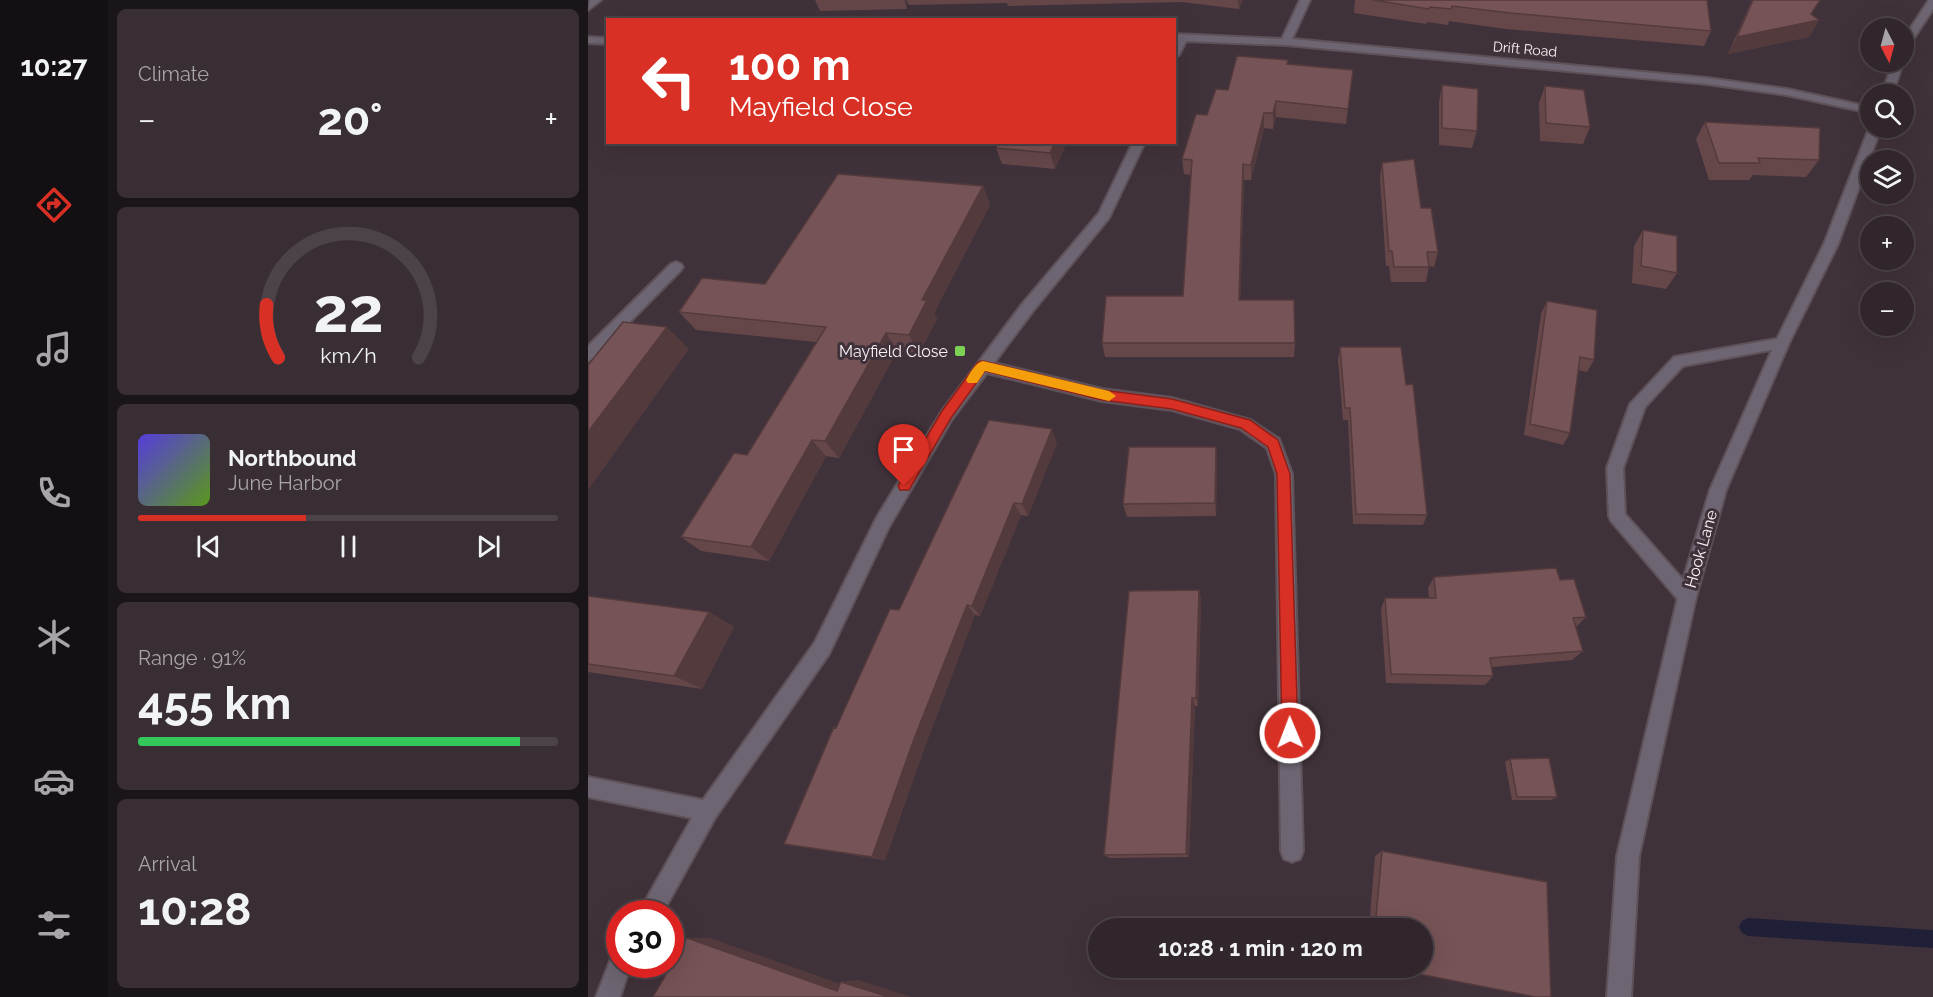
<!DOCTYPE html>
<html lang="en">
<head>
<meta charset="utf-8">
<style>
  body { margin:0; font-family:Raleway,sans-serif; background:#382e34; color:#f1f3f6; height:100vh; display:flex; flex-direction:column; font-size:22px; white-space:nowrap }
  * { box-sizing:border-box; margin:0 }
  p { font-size:20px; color:#a8a5a9 }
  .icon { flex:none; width:33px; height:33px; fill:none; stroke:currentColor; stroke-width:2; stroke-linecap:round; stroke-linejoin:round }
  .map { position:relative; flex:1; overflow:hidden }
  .sheet { display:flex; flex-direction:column; gap:9px; padding:9px; background:#1a1518; width:480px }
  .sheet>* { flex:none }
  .top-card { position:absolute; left:18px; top:18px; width:570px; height:126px; border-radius:0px; box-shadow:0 6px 24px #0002,0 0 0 2px #4b4348; background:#d93025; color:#fff; overflow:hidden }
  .needle { width:39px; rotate:174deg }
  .tools { position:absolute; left:1272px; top:18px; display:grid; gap:12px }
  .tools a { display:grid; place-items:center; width:54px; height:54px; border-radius:50%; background:#30262c; box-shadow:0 6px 24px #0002,0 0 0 2px #4b4348; font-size:30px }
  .speed { position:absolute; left:18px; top:900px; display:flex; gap:12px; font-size:30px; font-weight:700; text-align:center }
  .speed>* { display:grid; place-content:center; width:78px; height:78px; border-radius:50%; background:#30262c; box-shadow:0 6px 24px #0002,0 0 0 2px #4b4348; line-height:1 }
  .speed .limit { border:9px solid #d22; background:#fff; color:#111 }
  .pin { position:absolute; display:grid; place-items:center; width:51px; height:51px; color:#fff; margin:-62px -26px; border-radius:50% 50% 50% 0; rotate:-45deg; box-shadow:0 0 6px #0007 }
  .pin .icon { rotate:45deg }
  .me { position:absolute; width:66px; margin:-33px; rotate:359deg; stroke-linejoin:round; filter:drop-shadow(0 0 4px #0008) }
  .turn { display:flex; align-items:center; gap:21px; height:126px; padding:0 24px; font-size:27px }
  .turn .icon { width:78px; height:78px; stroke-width:2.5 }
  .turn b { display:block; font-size:42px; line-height:51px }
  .big { font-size:45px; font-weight:700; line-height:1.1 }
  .sheet .widget { flex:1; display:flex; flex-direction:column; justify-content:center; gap:9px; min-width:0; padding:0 21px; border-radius:9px; background:#382e34 }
  .sheet .dial { align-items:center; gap:0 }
  .dial svg { height:156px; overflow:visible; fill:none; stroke:#4b4348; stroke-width:7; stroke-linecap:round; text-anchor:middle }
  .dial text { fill:#f1f3f6; stroke:none }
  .song { display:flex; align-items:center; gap:18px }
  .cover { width:72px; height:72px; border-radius:9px; background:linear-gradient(135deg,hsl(250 70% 55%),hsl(90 70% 35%)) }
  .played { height:6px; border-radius:3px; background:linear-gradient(90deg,#d93025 40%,#4b4348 40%) }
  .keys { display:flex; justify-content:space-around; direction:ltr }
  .heat { display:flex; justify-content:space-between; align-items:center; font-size:33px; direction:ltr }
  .charge { height:9px; border-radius:4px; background:linear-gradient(90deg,#34c759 91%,#4b4348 0) }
  .trip { position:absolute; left:500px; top:918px; width:345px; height:60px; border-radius:30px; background:#30262c; box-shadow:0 6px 24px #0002,0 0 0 2px #4b4348; font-weight:700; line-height:60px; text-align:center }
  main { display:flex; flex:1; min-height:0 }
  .tabs { display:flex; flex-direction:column; width:108px; justify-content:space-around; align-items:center; background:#130f12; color:#a8a5a9 }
  .tabs .icon { width:42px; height:42px }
  .tabs .selected { color:#d93025 }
  .tabs b { font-size:27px; color:#f1f3f6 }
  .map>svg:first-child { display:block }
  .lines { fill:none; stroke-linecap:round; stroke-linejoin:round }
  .stream { fill:#1f1f38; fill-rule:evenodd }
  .minor-casing { stroke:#5e5158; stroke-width:4 }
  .tertiary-casing { stroke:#5e5158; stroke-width:4 }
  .minor { fill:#6d6672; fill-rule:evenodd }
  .tertiary { fill:#6d6672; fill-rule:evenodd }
  .wall { fill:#65474a }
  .shaded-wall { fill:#533a3c }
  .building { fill:#765356; stroke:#533a3c; stroke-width:1.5 }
  .route { fill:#d93025; stroke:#8d1f18; stroke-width:1.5 }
  .slow { fill:#f59e0b }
  .poi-dot { fill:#7cd155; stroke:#40323a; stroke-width:2 }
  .labels { text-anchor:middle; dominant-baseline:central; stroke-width:6; stroke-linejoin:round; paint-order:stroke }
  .far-street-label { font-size:14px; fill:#faf1f6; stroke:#40323a }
  .poi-label { font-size:16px; fill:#faf1f6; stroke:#40323a; text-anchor:end }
  .street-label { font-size:16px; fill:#faf1f6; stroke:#40323a }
</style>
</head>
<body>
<main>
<nav class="tabs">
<b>10:27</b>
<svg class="icon selected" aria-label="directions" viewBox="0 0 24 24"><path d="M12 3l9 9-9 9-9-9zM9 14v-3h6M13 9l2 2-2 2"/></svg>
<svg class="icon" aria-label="music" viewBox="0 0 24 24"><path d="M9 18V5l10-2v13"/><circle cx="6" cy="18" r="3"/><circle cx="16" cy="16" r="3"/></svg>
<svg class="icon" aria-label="phone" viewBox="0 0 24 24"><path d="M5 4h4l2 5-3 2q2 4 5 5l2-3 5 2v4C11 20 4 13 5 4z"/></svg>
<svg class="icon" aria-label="climate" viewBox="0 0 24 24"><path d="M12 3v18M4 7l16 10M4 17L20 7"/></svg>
<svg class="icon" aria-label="car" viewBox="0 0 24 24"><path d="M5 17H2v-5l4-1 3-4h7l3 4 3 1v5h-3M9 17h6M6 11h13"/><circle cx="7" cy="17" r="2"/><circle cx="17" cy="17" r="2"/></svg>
<svg class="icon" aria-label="filters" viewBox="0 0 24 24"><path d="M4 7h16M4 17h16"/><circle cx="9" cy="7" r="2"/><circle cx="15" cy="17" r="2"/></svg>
</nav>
<section class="sheet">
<div class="widget"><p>Climate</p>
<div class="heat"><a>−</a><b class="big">20°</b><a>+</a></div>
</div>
<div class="widget dial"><svg viewBox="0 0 100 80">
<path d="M14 69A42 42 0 1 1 86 69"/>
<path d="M14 69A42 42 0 0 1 8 42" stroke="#d93025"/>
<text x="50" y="56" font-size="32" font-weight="700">22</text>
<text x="50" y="72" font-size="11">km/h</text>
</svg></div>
<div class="widget">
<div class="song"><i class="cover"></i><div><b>Northbound</b><p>June Harbor</p></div></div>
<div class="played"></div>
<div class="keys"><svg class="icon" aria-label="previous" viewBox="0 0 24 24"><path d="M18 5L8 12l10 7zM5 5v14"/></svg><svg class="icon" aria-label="pause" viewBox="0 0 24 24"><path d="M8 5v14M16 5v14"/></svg><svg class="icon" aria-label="next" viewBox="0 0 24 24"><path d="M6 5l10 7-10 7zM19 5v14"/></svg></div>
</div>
<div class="widget"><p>Range · 91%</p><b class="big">455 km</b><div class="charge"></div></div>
<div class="widget"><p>Arrival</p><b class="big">10:28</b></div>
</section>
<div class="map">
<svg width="1345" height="997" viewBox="0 0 1345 997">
  <rect width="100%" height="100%" fill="#40323a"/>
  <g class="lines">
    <path class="stream" d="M1160,918L1345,930V948L1160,936L1154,933L1151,927L1154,921Z"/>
    <g class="minor-casing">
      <path id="minor" d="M2,0H13L0,10Z
        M712,0H722L704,39L1119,78L1199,89L1282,107V113L1199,95L1119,84L698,45L598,41L591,55L586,58V34L694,39Z
        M0,37L20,38V44L0,43Z
        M545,142H557L521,218L445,311L406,363L514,389L584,398L662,420L691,439L704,474L715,851L712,859L704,862L696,859L693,851L688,474L679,448L652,429L584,410L514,401L399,373L364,419L301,527L241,654L127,818L74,914H50L104,818L0,797V777L115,800L227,642L289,517L354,411L435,303L511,213Z
        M88,262L93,264L95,267L93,270L5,359L0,361V346L83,264Z
        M1194,338L1201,343L1199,347L1095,366L1057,407L1035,468L1037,514L1105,591L1108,597L1105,603L1099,605L1093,603L1023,521L1021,516L1019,468L1042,404L1086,357Z
        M32,953V964H43L32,997H8L24,956Z"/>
    </g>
    <g class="tertiary-casing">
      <path id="tertiary" d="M1341,0H1345V9L1320,47L1316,48V38Z
        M1305,62H1315L1305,94H1294Z
        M1282,126L1293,128L1250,244L1201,343L1138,490L1108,597L1051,856L1043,997H1019L1029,856L1090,597L1122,490L1187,343L1236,244Z"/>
    </g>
    <use href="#minor" class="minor"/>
    <use href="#tertiary" class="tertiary"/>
  </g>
  <path class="wall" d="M227,0H655L651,9L594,2L420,6L419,3L321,5L319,1V9L232,11Z
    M767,0H1119L1123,31L1116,46L918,29L861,21L860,25L839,22L838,24L766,13Z
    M1164,0H1232L1223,14L1231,20L1221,37L1140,54Z
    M700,60V64L765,70L758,124L688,117L685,129L676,128L663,180H656L652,300L707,343L706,357H517L514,343L595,296L603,175L596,174L594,159L619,115L640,90Z
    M854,85L889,131L884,148L851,145V102Z
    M957,86L1002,127L995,144L952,141L951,103Z
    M1117,122L1231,160L1218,177L1165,175L1161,180H1121L1108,139Z
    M411,142H479L467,169L414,164L408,148Z
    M794,163L833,208L850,252L846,267L841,266L838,282H803L801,266H798L792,178Z
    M395,186L402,205L346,313L349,319L331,353L309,351L251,458L238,456L181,561L113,551L93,537L159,455L228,342L108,330L91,312L177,284Z
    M1055,230L1089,273L1078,289L1044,283L1046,246Z
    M959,301L1006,360L999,372L990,370L982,433L975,445L936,435L953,314Z
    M752,347L818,385L839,515L835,525L765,524L760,420H755L750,360Z
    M469,443L440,516L433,515L392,616L387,615L337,746L297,860L196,844L248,728L311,610Z
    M628,447L629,461L628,516L539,517L535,504Z
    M846,577L972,580L998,617L988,627L995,651L984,660L904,667L905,676L897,685L798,683L793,609L797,598H841L840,588Z
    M611,590L613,600L610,706H607L601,857L522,858L516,855Z
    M0,596L121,612L146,627L114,689L0,672Z
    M922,759L969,797L963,800H924L917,762Z
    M794,851L834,928H781L787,856Z"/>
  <path class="shaded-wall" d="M316,0H319V9Z
    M650,0H655L651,9Z
    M1231,20L1221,37L1140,54L1149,37Z
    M688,101V117L685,129V113Z
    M676,113V128L663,180V165Z
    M467,142H479L467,169L462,153Z
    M655,164L656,180L652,314L651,300Z
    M395,186L402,205L346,313L349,319L331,353L321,335L334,300Z
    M79,327L101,349L0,490V432Z
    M298,333L309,351L251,458L237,441Z
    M464,429L469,443L440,516L434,504Z
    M224,440L238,456L181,561L163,547Z
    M628,447L629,461L628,516L627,503Z
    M426,503L433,515L392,616L384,606Z
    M611,590L613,600L610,706L608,698Z
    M379,605L387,615L337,746L297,860L284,857L326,739Z
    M121,612L146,627L114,689L86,676Z
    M604,698L607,706L601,857L598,854Z
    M99,938H122L267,989L249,991Z
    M270,980L324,997H301L253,982Z"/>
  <path class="building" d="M785,0H1119L1123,31L922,13L864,6L863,9L842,7L841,9Z
    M1165,0H1232L1223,14L1231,20L1149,37Z
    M649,56L700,60L699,64L765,70L760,109L688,101L685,113H676L663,165L655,164L651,300H706L707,343H514L518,296H595L604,160L594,159L608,114L619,115L628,89L640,90Z
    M854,85L890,89L889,131L854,128Z
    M957,86L996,90L1002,127L958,123Z
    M1117,122L1232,128L1231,160L1170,158L1172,163H1131Z
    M411,142H467L462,153L408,148Z
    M826,159L833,208H843L850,252H839L841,267H806L804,251H801L794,163Z
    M250,174L395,186L334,300H339L321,335L298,333L237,441L224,440L163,547L93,537L146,453L159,455L238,327L91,312L114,278L177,284Z
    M1055,230L1089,236V273L1053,266Z
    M959,301L1009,310L1006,360L992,357L982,433L942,424Z
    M35,322L79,327L0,432V365Z
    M752,347H813L818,385L825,384L839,515L768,514L762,408H757Z
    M401,420L464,429L434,504L426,503L384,606L379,605L326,739L284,857L196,844L246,727L248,728L302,609L311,610Z
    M541,447H628L627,503L535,504Z
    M968,568L972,580L986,579L998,617L985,618L995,651L902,658L905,676L803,674L797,598H848L846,577Z
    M611,590L608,698H604L598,854L516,855L541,591Z
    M0,596L121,612L86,676L0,664Z
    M961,758L969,797H929L922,759Z
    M794,851L959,882L963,997H948L800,968H834V928H787Z
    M99,938L249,991L253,982L301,997H65Z"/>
  <path class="route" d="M395,361L514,390L584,399L662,420L690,440L702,474L710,733L707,739L702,741L696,739L694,733L689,474L680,447L653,428L584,409L514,400L397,371L363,418L321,490H312L310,486L312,482L354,411L390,362Z"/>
  <path class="slow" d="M395,361L521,391L528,396L521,401L397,371L389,383H380L378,380C382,373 387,363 395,361Z"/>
  <rect class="poi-dot" x="366" y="345" width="12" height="12" rx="3"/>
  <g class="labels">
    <g class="far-street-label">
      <text transform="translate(937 49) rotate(5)">Drift Road</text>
    </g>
    <g class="poi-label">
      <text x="360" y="351">Mayfield Close</text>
    </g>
    <g class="street-label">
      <text transform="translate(1113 549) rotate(-74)">Hook Lane</text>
    </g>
  </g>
</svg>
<div class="tools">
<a><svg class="needle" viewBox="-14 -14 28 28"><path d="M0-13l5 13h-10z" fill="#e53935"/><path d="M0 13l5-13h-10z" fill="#a8a5a9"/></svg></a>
<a><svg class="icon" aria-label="search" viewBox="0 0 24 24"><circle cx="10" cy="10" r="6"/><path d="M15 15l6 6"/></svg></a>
<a><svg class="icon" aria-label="layers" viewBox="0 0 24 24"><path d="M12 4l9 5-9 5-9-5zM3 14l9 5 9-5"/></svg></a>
<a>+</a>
<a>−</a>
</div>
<div class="speed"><div class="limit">30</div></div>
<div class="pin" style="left:316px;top:486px;background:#d93025"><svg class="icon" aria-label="arrive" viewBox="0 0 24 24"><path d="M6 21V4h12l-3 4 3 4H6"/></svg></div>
<svg class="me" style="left:702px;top:733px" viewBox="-20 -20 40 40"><circle r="17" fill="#d93025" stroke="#fff" stroke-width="3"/><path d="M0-11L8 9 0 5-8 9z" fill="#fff"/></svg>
<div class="trip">10:28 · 1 min · 120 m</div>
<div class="top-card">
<div class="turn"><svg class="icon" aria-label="left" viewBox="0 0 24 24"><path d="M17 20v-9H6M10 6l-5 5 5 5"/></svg><div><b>100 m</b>Mayfield Close</div></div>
</div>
</div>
</main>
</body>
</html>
